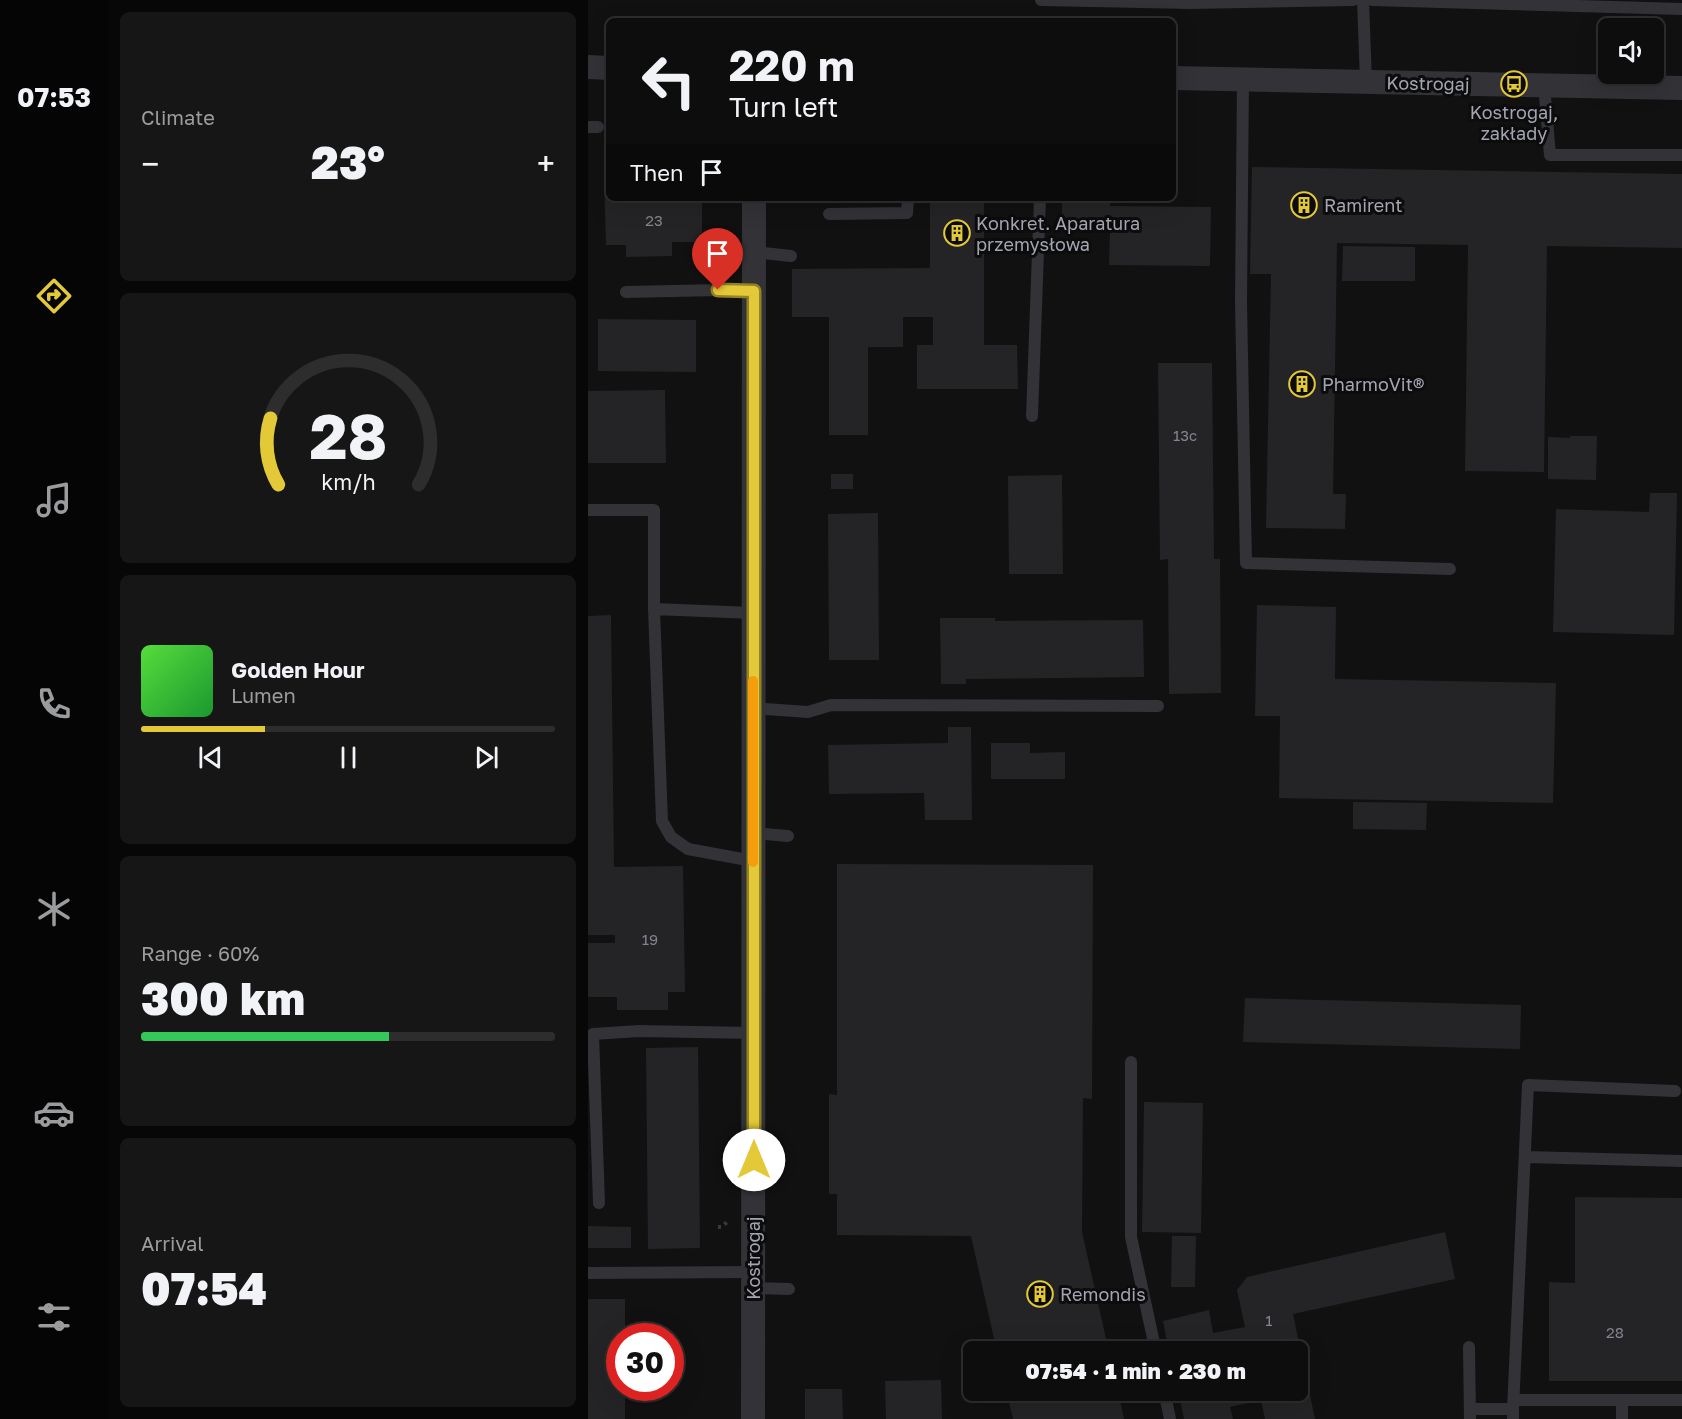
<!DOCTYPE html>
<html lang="en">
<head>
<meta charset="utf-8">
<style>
  body { margin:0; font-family:"Golos Text",sans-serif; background:#161617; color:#f1f3f6; height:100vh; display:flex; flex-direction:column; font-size:22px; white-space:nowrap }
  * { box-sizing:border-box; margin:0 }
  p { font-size:20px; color:#9a9c9e }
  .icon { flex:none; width:33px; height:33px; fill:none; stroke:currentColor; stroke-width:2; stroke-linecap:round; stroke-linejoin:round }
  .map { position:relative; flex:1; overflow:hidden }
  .panel { display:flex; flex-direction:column; gap:12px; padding:12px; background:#070708; width:480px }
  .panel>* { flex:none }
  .guide { position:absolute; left:18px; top:18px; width:570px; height:183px; border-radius:9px; box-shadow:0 6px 24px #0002,0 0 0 2px #2d2d2e; background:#0d0d0e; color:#f1f3f6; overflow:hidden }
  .controls { position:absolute; left:1010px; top:18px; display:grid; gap:12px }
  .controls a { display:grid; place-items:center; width:66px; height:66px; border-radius:9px; background:#0d0d0e; box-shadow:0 6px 24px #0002,0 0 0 2px #2d2d2e; font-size:30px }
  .speed { position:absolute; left:18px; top:1323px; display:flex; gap:12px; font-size:30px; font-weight:700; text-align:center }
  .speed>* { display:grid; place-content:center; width:78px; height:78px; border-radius:50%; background:#0d0d0e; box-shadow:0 6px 24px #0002,0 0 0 2px #2d2d2e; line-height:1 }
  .speed .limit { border:9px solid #d22; background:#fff; color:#111 }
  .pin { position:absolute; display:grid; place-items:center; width:51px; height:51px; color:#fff; margin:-62px -26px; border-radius:50% 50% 50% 0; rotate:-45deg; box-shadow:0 0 6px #0007 }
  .pin .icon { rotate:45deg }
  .me { position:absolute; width:66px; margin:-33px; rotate:0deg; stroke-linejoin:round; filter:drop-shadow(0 0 4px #0008) }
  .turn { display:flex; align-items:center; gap:21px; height:126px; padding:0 24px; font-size:27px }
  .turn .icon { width:78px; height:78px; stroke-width:2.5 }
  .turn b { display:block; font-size:42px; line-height:51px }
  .then { display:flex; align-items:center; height:57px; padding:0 24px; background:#0003; gap:12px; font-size:22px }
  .big { font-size:45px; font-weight:800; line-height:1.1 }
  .panel .tile { flex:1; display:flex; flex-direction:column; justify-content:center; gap:9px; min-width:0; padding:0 21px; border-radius:9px; background:#161617 }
  .panel .dial { align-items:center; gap:0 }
  .dial svg { height:156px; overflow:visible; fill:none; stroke:#2d2d2e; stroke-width:7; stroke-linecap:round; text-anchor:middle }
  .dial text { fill:#f1f3f6; stroke:none }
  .song { display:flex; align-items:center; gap:18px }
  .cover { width:72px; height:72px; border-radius:9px; background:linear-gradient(135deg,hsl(110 70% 55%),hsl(130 70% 35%)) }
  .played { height:6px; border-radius:3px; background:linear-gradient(90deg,#e3c938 30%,#2d2d2e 30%) }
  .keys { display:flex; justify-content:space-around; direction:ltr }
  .heat { display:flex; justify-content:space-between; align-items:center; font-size:33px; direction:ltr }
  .charge { height:9px; border-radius:4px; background:linear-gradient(90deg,#34c759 60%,#2d2d2e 0) }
  .trip { position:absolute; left:375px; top:1341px; width:345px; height:60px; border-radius:9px; background:#0d0d0e; box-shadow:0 6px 24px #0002,0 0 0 2px #2d2d2e; font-weight:800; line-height:60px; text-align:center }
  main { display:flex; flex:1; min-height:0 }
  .menu { display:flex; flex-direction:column; width:108px; justify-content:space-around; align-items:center; background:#050506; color:#9a9c9e }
  .menu .icon { width:42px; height:42px }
  .menu .current { color:#e3c938 }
  .menu b { font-size:27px; color:#f1f3f6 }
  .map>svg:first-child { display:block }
  .building { fill:#242426 }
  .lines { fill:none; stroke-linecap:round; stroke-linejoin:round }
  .path { stroke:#38393e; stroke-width:4; stroke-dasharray:3 4.5; stroke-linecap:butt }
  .lane { stroke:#323237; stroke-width:12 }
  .street { stroke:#323237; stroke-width:24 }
  .route-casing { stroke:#948324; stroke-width:15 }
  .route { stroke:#e3c938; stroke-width:10 }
  .slow { stroke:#f59e0b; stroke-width:10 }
  .labels { text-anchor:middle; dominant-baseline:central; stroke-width:6; stroke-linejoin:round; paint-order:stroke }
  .number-label { font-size:15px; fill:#82848e }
  .street-label { font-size:18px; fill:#a3a5b2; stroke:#0c0c0d }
  .poi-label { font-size:18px; fill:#a3a5b2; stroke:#0c0c0d; text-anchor:start }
</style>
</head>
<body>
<main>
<nav class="menu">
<b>07:53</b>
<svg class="icon current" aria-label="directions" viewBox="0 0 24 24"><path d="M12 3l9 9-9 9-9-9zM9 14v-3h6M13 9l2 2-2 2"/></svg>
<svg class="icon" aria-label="music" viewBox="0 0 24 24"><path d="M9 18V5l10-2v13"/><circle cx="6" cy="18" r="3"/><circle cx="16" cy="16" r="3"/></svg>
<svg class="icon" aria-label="phone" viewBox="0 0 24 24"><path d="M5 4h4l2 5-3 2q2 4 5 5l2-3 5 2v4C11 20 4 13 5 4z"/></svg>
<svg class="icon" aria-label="climate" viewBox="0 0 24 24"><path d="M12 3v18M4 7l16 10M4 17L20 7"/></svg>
<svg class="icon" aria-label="car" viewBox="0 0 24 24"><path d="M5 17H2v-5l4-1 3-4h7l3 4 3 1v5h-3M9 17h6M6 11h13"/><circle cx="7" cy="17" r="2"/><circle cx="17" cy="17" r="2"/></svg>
<svg class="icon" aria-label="filters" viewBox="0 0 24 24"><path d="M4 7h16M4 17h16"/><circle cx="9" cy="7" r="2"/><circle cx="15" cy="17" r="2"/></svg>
</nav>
<section class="panel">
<div class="tile"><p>Climate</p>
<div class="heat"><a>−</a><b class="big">23°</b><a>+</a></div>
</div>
<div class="tile dial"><svg viewBox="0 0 100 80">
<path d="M14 69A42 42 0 1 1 86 69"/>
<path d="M14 69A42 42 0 0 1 10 35" stroke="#e3c938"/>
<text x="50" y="56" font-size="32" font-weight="700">28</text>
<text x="50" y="72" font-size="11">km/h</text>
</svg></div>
<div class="tile">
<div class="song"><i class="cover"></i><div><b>Golden Hour</b><p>Lumen</p></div></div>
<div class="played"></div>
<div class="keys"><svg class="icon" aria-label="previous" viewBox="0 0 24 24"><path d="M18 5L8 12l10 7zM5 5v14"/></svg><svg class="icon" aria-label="pause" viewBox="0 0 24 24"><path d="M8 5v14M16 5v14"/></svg><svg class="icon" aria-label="next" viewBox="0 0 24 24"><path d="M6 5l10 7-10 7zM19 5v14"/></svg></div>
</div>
<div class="tile"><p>Range · 60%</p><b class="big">300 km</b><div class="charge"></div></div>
<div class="tile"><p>Arrival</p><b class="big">07:54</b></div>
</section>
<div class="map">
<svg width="1094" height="1419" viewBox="0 0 1094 1419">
  <rect width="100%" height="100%" fill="#111112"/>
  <path class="building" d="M664,167L1094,174V248L959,246L956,472L877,471L880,245L749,243L745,494H758L757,529L678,528L683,274H662Z
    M16,179H21V198H114V242H84V256L38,257V245H18Z
    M342,198H396V345H429L430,389H329V345H345V317H315V347H280V435H241V317H204V269L342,268Z
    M474,198H522V206L623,207L622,266L521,265L522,230L474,229Z
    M755,246L827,247V281H754Z
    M10,319L108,320V372L10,371Z
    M570,363H624L626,559H632L633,693L581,694L580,559L572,560Z
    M77,390L78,463H0V391Z
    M982,436H1009L1008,480L960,479V437L982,438Z
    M243,474H265V489H243Z
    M474,475L475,574H421L420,476Z
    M1062,493H1089L1086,635L965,632L968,509L1061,512Z
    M290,513L291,660H241L240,514Z
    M669,605L748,607L747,679L968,683L965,803L691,798L692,716H667Z
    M23,615L26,867L95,866L97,992H80V1010H29V997H0V943H27V935H0V616Z
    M352,618H407V621L555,620L556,677L378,679V684H353Z
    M360,727H383L384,820H337L336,793L241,794L240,745L360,743Z
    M403,743H442V753L477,752V779H403Z
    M765,802L839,803L838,830L765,829Z
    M249,864L505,865L504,1099L495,1098L494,1232L521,1352H409L383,1236L249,1235V1194H241V1094L249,1095Z
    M657,998L933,1005L932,1049L655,1042Z
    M110,1047L112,1248L60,1249L58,1048Z
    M556,1102L615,1103L613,1233L554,1232Z
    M987,1197L1094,1198V1381H961V1282L987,1283Z
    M0,1226L43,1227V1248H0Z
    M857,1232L867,1279L705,1314L727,1419H677L673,1400L642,1407L645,1419H596L590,1390H710V1352H581L575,1321L621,1310L625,1333L657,1327L649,1290L659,1277Z
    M584,1236H608L607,1287H583Z
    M0,1299H37V1336H32V1388H37V1419H0Z
    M353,1380L354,1419H298L297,1381Z
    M217,1389H254L255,1419H217Z
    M418,1390H530L536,1419H425Z"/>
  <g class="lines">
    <path class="path" d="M130,1227H134L140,1221"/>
    <path class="lane" d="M453,0L603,3L765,0
      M775,0L778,82
      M784,0L1094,9
      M655,80L653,302L658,563L862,569
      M956,85L962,155H1094
      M0,127H10
      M241,214L319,213L320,198
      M166,252L203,256
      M38,292L131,290L166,291
      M444,416L452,198
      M0,510H66V609L165,613
      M66,609L74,821L83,837L100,849L165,861
      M165,708L220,712L243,705L570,706
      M166,833L200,836
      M543,1062V1237L568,1352
      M937,1157L1094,1161
      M11,1203L5,1034L51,1031L166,1033
      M0,1273L165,1272
      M165,1288L201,1289
      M881,1347L882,1419
      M576,1390L582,1419
      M926,1400H1094
      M1034,1400V1419
      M882,1409H925V1419
      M925,1409L940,1085L1087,1091"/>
    <path class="street" d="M0,67L21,68
      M585,78L1094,88
      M165,1419L166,198"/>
  </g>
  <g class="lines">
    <g class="route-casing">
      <path id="route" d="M130,290L166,291V1160"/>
    </g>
    <use href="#route" class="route"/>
    <path class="slow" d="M165,681V862"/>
  </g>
  <defs>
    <g id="bus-ring" transform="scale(1.35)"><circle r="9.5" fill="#0c0c0d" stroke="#e3c938" stroke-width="1.5"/><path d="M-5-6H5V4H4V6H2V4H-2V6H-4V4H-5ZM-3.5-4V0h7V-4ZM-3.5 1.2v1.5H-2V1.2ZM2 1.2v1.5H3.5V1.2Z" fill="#e3c938"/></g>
    <g id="building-ring" transform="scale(1.35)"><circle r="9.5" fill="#0c0c0d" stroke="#e3c938" stroke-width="1.5"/><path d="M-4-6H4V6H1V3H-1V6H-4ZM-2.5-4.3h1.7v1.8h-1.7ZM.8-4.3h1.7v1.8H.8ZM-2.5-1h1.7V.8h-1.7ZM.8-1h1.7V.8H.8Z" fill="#e3c938"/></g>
  </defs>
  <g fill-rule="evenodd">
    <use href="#bus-ring" x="926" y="84"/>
    <use href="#building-ring" x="716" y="205"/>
    <use href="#building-ring" x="369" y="233"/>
    <use href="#building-ring" x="714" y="384"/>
    <use href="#building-ring" x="452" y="1294"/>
  </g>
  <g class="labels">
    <g class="number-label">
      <text x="66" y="220">23</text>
      <text x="597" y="435">13c</text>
      <text x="62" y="939">19</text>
      <text x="681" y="1320">1</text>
      <text x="1027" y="1332">28</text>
    </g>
    <g class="street-label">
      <text transform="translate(840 83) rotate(1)">Kostrogaj</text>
      <text transform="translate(165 1258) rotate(-90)">Kostrogaj</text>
    </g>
    <g class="poi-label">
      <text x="926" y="112" text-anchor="middle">Kostrogaj,<tspan x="926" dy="21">zakłady</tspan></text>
      <text x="736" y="205">Ramirent</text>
      <text x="388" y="223">Konkret. Aparatura<tspan x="388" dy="21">przemysłowa</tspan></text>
      <text x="734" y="384">PharmoVit®</text>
      <text x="472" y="1294">Remondis</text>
    </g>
  </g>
</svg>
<div class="controls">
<a><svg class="icon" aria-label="sound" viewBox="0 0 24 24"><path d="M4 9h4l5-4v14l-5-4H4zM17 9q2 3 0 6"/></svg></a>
</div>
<div class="speed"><div class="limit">30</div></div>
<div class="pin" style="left:130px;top:290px;background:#d93025"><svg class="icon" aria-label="arrive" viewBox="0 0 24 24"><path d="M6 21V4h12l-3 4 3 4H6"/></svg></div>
<svg class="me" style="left:166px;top:1160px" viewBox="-20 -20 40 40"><circle r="19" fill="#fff"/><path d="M0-13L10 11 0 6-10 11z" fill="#e3c938"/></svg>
<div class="trip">07:54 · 1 min · 230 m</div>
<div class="guide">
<div class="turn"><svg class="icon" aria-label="left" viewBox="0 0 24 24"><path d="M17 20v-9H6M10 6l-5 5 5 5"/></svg><div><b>220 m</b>Turn left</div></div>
<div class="then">Then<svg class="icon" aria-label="arrive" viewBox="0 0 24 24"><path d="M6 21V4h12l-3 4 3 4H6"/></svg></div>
</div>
</div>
</main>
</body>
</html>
